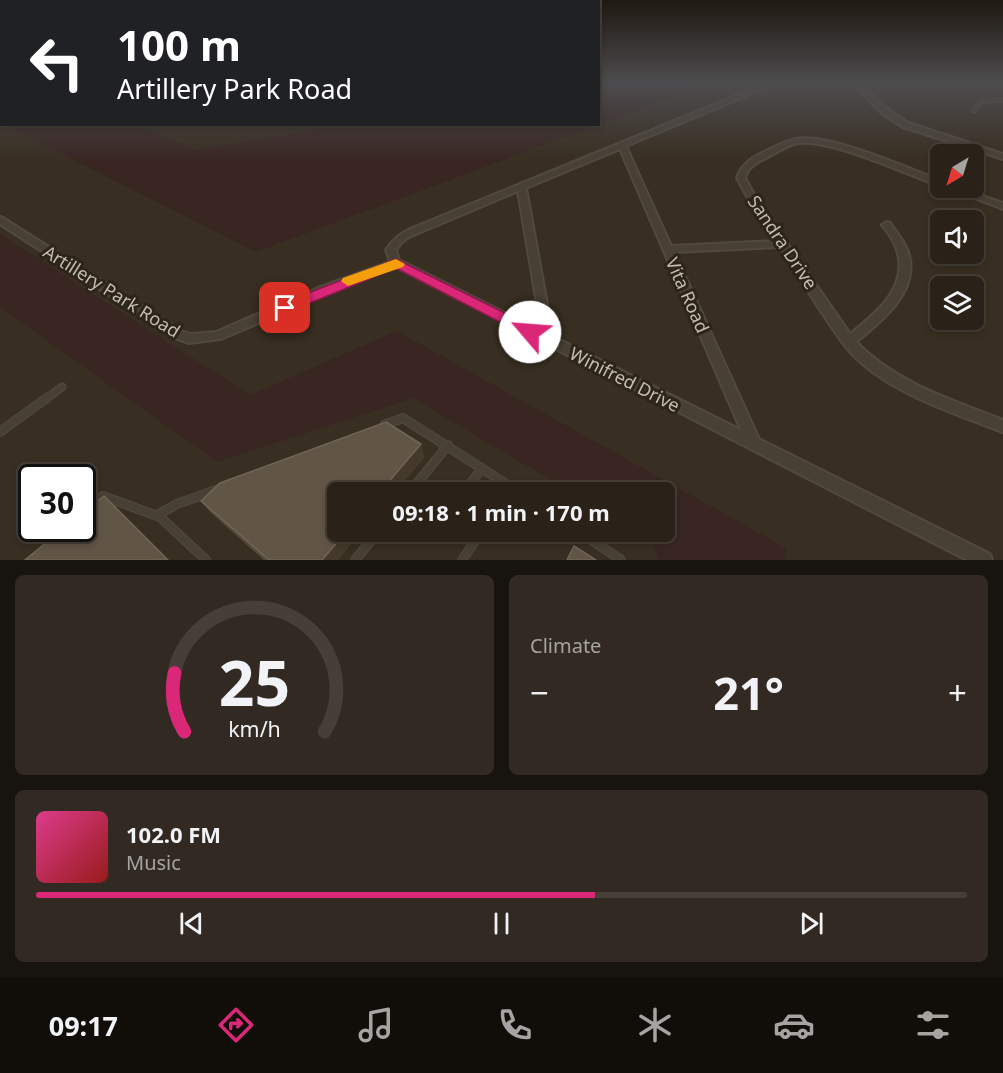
<!DOCTYPE html>
<html lang="en">
<head>
<meta charset="utf-8">
<style>
  body { margin:0; font-family:"Noto Sans",sans-serif; background:#322a22; color:#f1f3f6; height:100vh; display:flex; flex-direction:column; font-size:22px; white-space:nowrap }
  * { box-sizing:border-box; margin:0 }
  p { font-size:20px; color:#a5a4a2 }
  .icon { flex:none; width:33px; height:33px; fill:none; stroke:currentColor; stroke-width:2; stroke-linecap:round; stroke-linejoin:round }
  .map { position:relative; height:560px; overflow:hidden }
  .sheet { display:flex; flex-direction:column; gap:15px; padding:15px; background:#17130e; flex:1 }
  .sheet>* { flex:none }
  .guide { position:absolute; left:0px; top:0px; width:600px; height:126px; box-shadow:0 3px 9px #0003,0 0 0 2px #463f38; background:#202124; color:#fff; overflow:hidden }
  .needle { width:39px; rotate:218deg }
  .fabs { position:absolute; left:930px; top:144px; display:grid; gap:12px }
  .fabs a { display:grid; place-items:center; width:54px; height:54px; border-radius:9px; background:#2a2219; box-shadow:0 3px 9px #0003,0 0 0 2px #463f38; font-size:30px }
  .speed { position:absolute; left:18px; top:464px; display:flex; gap:12px; font-size:30px; font-weight:700; text-align:center }
  .speed>* { display:grid; place-content:center; width:78px; height:78px; border-radius:50%; background:#2a2219; box-shadow:0 3px 9px #0003,0 0 0 2px #463f38; line-height:1 }
  .speed .limit { border:3px solid #111; border-radius:9px; background:#fff; color:#111 }
  .pin { position:absolute; display:grid; place-items:center; width:51px; height:51px; color:#fff; margin:-26px; border-radius:12px; box-shadow:0 3px 9px #0006 }
  .me { position:absolute; width:66px; margin:-33px; rotate:297deg; stroke-linejoin:round; filter:drop-shadow(0 0 4px #0008) }
  .turn { display:flex; align-items:center; gap:21px; height:126px; padding:0 18px; font-size:27px }
  .turn .icon { width:78px; height:78px; stroke-width:2.5 }
  .turn b { display:block; font-size:42px; line-height:51px }
  .big { font-size:45px; font-weight:700; line-height:1.1 }
  .sheet .card { flex:1; display:flex; flex-direction:column; justify-content:center; gap:9px; min-width:0; padding:0 21px; border-radius:9px; background:#322a22 }
  .sheet .dial { align-items:center; gap:0 }
  .dial svg { height:156px; overflow:visible; fill:none; stroke:#463f38; stroke-width:7; stroke-linecap:round; text-anchor:middle }
  .dial text { fill:#f1f3f6; stroke:none }
  .song { display:flex; align-items:center; gap:18px }
  .cover { width:72px; height:72px; border-radius:9px; background:linear-gradient(135deg,hsl(330 70% 55%),hsl(0 70% 35%)) }
  .played { height:6px; border-radius:3px; background:linear-gradient(90deg,#db2777 60%,#463f38 60%) }
  .keys { display:flex; justify-content:space-around; direction:ltr }
  .heat { display:flex; justify-content:space-between; align-items:center; font-size:33px; direction:ltr }
  .sheet .tiles { flex:1; display:grid; gap:15px; grid-template-columns:1fr 1fr }
  .card:last-child { grid-column:span 2 }
  .trip { position:absolute; left:327px; top:482px; width:348px; height:60px; border-radius:9px; background:#2a2219; box-shadow:0 3px 9px #0003,0 0 0 2px #463f38; font-weight:700; line-height:60px; text-align:center }
  .tabs { display:flex; height:96px; justify-content:space-around; align-items:center; background:#110e0a; color:#a5a4a2 }
  .tabs .icon { width:42px; height:42px }
  .tabs .selected { color:#db2777 }
  .tabs b { font-size:27px; color:#f1f3f6 }
  .map>svg:first-child { display:block }
  .green { fill:#392623 }
  .lines { fill:none; stroke-linecap:round; stroke-linejoin:round }
  .lane-far2-casing { stroke:#52493e; stroke-width:6 }
  .lane-far1-casing { stroke:#52493e; stroke-width:9 }
  .lane-casing { stroke:#52493e; stroke-width:10 }
  .street-casing { stroke:#52493e; stroke-width:4 }
  .lane-far2 { stroke:#484035; stroke-width:4 }
  .lane-far1 { stroke:#484035; stroke-width:6 }
  .lane { stroke:#484035; stroke-width:8 }
  .street { fill:#484035; fill-rule:evenodd }
  .wall { fill:#544939 }
  .shaded-wall { fill:#44392a }
  .building { fill:#615546; stroke:#706556; stroke-width:1.5 }
  .route { fill:#db2777; stroke:#8e194d; stroke-width:1.5 }
  .slow { fill:#f59e0b }
  .labels { text-anchor:middle; dominant-baseline:central; stroke-width:6; stroke-linejoin:round; paint-order:stroke }
  .street-label { font-size:18px; fill:#c5bcaf; stroke:#2d251a }
</style>
</head>
<body>
<div class="map">
<svg width="1003" height="560" viewBox="0 0 1003 560">
  <rect width="100%" height="100%" fill="#382e21"/>
  <path class="green" d="M599,83H707L599,124Z
    M5,125H136L196,150L348,125H597L256,252Z
    M0,234L250,395L397,331L786,548L785,560H658L651,539L637,531H664V492H571L413,398L217,462L0,307Z"/>
  <g class="lines">
    <g class="lane-far2-casing">
      <path id="lane-far2" d="M974,111L981,101L1003,100"/>
    </g>
    <g class="lane-far1-casing">
      <path id="lane-far1" d="M46,399L62,387"/>
    </g>
    <g class="lane-casing">
      <path id="lane" d="M384,425L403,418L511,487
        M0,432L48,397
        M410,492L448,445
        M464,492L482,468
        M508,492L511,487L519,492
        M82,513L103,496L160,517L206,560
        M157,515L177,504L219,489
        M578,531L621,560
        M429,539L435,531
        M355,560L379,531
        M462,560L482,531"/>
    </g>
    <g class="street-casing">
      <path id="street" d="M767,83H777L626,146L671,246L776,241L748,198L737,178C741,165 750,159 762,153C773,148 784,141 796,139C830,133 906,168 940,180V185H937C904,173 831,139 798,143C788,145 777,152 768,157C758,162 748,166 745,178L756,198L850,334C878,312 912,284 895,245C892,238 887,231 882,225L887,222L890,223C898,234 908,246 910,260C916,295 879,323 856,342C898,384 949,399 1003,420V432C954,414 879,389 846,347C823,317 801,279 780,247L674,252L759,439L990,554L992,560H967L396,267L326,294L221,339L189,343L175,338L0,224V217L3,218L183,332L190,334L216,332L318,288L390,262L386,250C392,240 399,234 410,229ZM620,149L741,430L538,329L545,321L547,304L526,188ZM518,191L537,304L534,320L529,325L399,260L396,250L401,243L409,237Z
        M851,83H858L890,111L909,123L1003,154V159L903,127L884,115Z
        M948,188H959L1003,203V209Z"/>
    </g>
    <use href="#lane-far2" class="lane-far2"/>
    <use href="#lane-far1" class="lane-far1"/>
    <use href="#lane" class="lane"/>
    <use href="#street" class="street"/>
  </g>
  <path class="wall" d="M421,444L424,458L395,492H338V531H362L338,560H264L211,513L201,501Z"/>
  <path class="shaded-wall" d="M421,444L424,458L395,492H380Z
    M347,531H362L338,560H322Z"/>
  <path class="building" d="M386,422L421,444L380,492H338V531H347L322,560H269L201,501L220,483Z
    M104,496L168,560H25L64,528H82V513Z
    M574,546L596,560H567Z"/>
  <linearGradient id="sky" x2="0" y2="1"><stop stop-color="#1f1912"/><stop offset="0.51" stop-color="#4d4c4e"/><stop offset="1" stop-color="#4d4c4e" stop-opacity="0"/></linearGradient>
  <rect width="1003" height="162" fill="url(#sky)"/>
  <path class="route" d="M396,259L535,328L538,332L535,335H525L396,268L290,311L285,313L278,308L280,304Z"/>
  <path class="slow" d="M396,259L405,264L403,267L348,286L341,281L343,278Z"/>
  <g class="labels">
    <g class="street-label">
      <text transform="translate(783 242) rotate(56)">Sandra Drive</text>
      <text transform="translate(112 291) rotate(32)">Artillery Park Road</text>
      <text transform="translate(688 295) rotate(66)">Vita Road</text>
      <text transform="translate(625 379) rotate(27)">Winifred Drive</text>
    </g>
  </g>
</svg>
<div class="fabs">
<a><svg class="needle" viewBox="-14 -14 28 28"><path d="M0-13l5 13h-10z" fill="#e53935"/><path d="M0 13l5-13h-10z" fill="#a5a4a2"/></svg></a>
<a><svg class="icon" aria-label="sound" viewBox="0 0 24 24"><path d="M4 9h4l5-4v14l-5-4H4zM17 9q2 3 0 6"/></svg></a>
<a><svg class="icon" aria-label="layers" viewBox="0 0 24 24"><path d="M12 4l9 5-9 5-9-5zM3 14l9 5 9-5"/></svg></a>
</div>
<div class="speed"><div class="limit">30</div></div>
<div class="pin" style="left:285px;top:308px;background:#d93025"><svg class="icon" aria-label="arrive" viewBox="0 0 24 24"><path d="M6 21V4h12l-3 4 3 4H6"/></svg></div>
<svg class="me" style="left:530px;top:332px" viewBox="-20 -20 40 40"><circle r="19" fill="#fff"/><path d="M0-13L10 11 0 6-10 11z" fill="#db2777"/></svg>
<div class="trip">09:18 · 1 min · 170 m</div>
<div class="guide">
<div class="turn"><svg class="icon" aria-label="left" viewBox="0 0 24 24"><path d="M17 20v-9H6M10 6l-5 5 5 5"/></svg><div><b>100 m</b>Artillery Park Road</div></div>
</div>
</div>
<section class="sheet">
<div class="tiles">
<div class="card dial"><svg viewBox="0 0 100 80">
<path d="M14 69A42 42 0 1 1 86 69"/>
<path d="M14 69A42 42 0 0 1 9 39" stroke="#db2777"/>
<text x="50" y="56" font-size="32" font-weight="700">25</text>
<text x="50" y="72" font-size="11">km/h</text>
</svg></div>
<div class="card"><p>Climate</p>
<div class="heat"><a>−</a><b class="big">21°</b><a>+</a></div>
</div>
<div class="card">
<div class="song"><i class="cover"></i><div><b>102.0 FM</b><p>Music</p></div></div>
<div class="played"></div>
<div class="keys"><svg class="icon" aria-label="previous" viewBox="0 0 24 24"><path d="M18 5L8 12l10 7zM5 5v14"/></svg><svg class="icon" aria-label="pause" viewBox="0 0 24 24"><path d="M8 5v14M16 5v14"/></svg><svg class="icon" aria-label="next" viewBox="0 0 24 24"><path d="M6 5l10 7-10 7zM19 5v14"/></svg></div>
</div>
</div>
</section>
<nav class="tabs">
<b>09:17</b>
<svg class="icon selected" aria-label="directions" viewBox="0 0 24 24"><path d="M12 3l9 9-9 9-9-9zM9 14v-3h6M13 9l2 2-2 2"/></svg>
<svg class="icon" aria-label="music" viewBox="0 0 24 24"><path d="M9 18V5l10-2v13"/><circle cx="6" cy="18" r="3"/><circle cx="16" cy="16" r="3"/></svg>
<svg class="icon" aria-label="phone" viewBox="0 0 24 24"><path d="M5 4h4l2 5-3 2q2 4 5 5l2-3 5 2v4C11 20 4 13 5 4z"/></svg>
<svg class="icon" aria-label="climate" viewBox="0 0 24 24"><path d="M12 3v18M4 7l16 10M4 17L20 7"/></svg>
<svg class="icon" aria-label="car" viewBox="0 0 24 24"><path d="M5 17H2v-5l4-1 3-4h7l3 4 3 1v5h-3M9 17h6M6 11h13"/><circle cx="7" cy="17" r="2"/><circle cx="17" cy="17" r="2"/></svg>
<svg class="icon" aria-label="filters" viewBox="0 0 24 24"><path d="M4 7h16M4 17h16"/><circle cx="9" cy="7" r="2"/><circle cx="15" cy="17" r="2"/></svg>
</nav>
</body>
</html>
